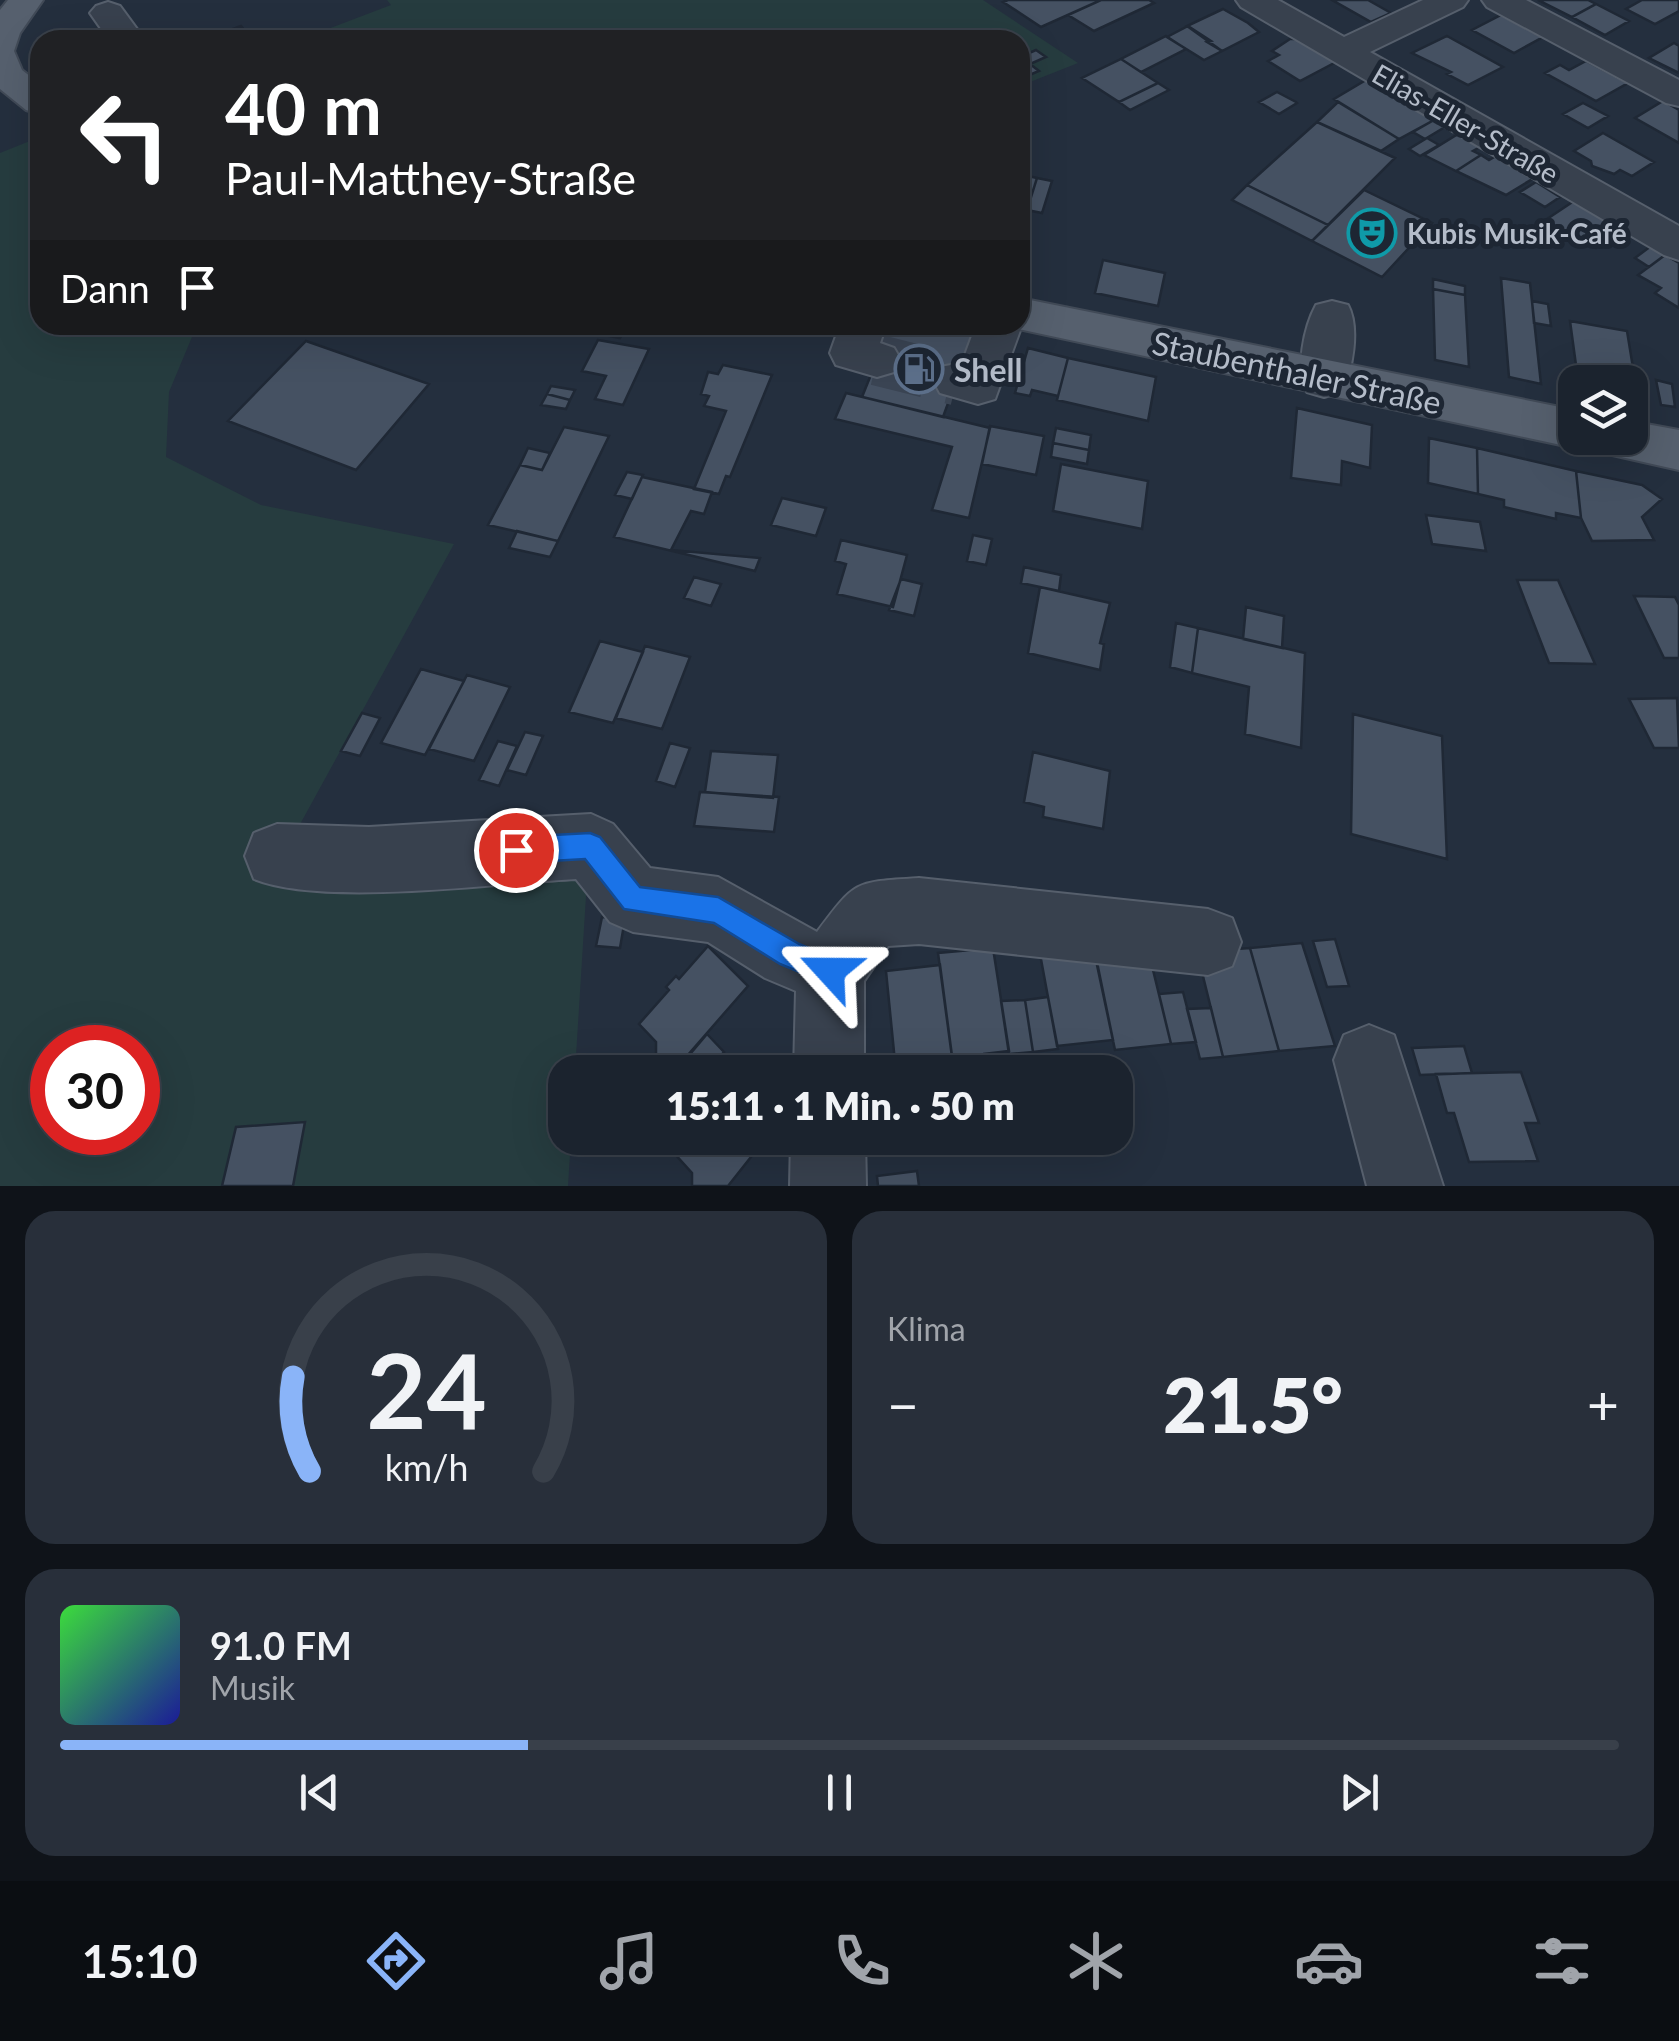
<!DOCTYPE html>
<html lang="de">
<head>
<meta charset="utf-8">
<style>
  body { margin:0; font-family:Lato,sans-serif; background:#282f3a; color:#f1f3f6; height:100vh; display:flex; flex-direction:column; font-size:38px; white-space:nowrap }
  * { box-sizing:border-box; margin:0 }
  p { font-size:32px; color:#a0a4aa }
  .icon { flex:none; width:55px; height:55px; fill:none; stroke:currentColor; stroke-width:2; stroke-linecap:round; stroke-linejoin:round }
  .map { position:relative; height:1186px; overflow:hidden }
  .details { display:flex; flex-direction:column; gap:25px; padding:25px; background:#0f1319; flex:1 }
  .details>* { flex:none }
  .banner { position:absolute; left:30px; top:30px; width:1000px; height:305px; border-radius:30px; box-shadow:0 10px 40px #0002,0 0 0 2px #39404a; background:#202124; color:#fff; overflow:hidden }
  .fabs { position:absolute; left:1558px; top:365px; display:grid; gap:20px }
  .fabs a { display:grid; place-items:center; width:90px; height:90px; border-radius:20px; background:#1b232e; box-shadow:0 10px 40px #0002,0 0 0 2px #39404a; font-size:50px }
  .speed { position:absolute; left:30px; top:1025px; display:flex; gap:20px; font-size:50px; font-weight:700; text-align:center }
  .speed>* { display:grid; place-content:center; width:130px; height:130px; border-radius:50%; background:#1b232e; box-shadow:0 10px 40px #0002,0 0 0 2px #39404a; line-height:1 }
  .speed .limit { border:15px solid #d22; background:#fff; color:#111 }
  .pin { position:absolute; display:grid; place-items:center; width:85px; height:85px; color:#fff; margin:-42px; border:5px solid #fff; border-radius:50%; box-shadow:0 2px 10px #0007 }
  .me { position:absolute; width:110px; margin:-55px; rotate:294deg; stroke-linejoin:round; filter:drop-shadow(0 0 8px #0008) }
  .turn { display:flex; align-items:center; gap:35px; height:210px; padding:0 30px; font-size:45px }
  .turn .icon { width:130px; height:130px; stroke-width:2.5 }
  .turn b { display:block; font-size:70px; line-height:85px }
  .then { display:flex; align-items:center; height:95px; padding:0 30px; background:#0003; gap:20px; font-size:38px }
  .big { font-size:75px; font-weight:800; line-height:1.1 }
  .details .tile { flex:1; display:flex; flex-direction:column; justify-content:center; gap:15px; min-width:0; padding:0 35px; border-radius:30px; background:#282f3a }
  .details .dial { align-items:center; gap:0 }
  .dial svg { height:260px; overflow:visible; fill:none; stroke:#39404a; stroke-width:7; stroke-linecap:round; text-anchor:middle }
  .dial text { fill:#f1f3f6; stroke:none }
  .song { display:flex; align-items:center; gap:30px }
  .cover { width:120px; height:120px; border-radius:15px; background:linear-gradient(135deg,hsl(120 70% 55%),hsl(240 70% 35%)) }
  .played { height:10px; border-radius:5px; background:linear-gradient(90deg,#8ab4f8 30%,#39404a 30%) }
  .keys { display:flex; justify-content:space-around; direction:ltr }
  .heat { display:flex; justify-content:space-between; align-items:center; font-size:55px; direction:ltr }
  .details .tiles { flex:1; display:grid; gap:25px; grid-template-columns:1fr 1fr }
  .tile:last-child { grid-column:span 2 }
  .trip { position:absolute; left:548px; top:1055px; width:585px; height:100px; border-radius:30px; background:#1b232e; box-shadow:0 10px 40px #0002,0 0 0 2px #39404a; font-weight:800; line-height:100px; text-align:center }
  .dock { display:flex; height:160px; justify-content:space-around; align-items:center; background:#0b0e12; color:#a0a4aa }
  .dock .icon { width:70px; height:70px }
  .dock .on { color:#8ab4f8 }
  .dock b { font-size:45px; color:#f1f3f6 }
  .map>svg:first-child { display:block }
  .green { fill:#263c3f; fill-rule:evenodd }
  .building { fill:#455162; stroke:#1f2835; stroke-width:2.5 }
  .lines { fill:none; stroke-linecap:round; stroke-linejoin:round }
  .minor-tunnel { stroke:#3a4453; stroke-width:51; stroke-dasharray:51 25; stroke-linecap:butt }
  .minor-casing { stroke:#565f6c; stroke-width:4 }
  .major-casing { stroke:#414a57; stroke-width:4 }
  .minor { fill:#38414e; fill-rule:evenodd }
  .major { fill:#56606e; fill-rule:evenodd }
  .route { fill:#1a73e8; stroke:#114b97; stroke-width:2.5 }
  .labels { text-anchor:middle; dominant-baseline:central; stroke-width:10; stroke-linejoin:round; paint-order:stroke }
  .far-street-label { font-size:28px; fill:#b4bcc9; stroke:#1d2633 }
  .far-poi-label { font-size:28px; font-weight:bold; fill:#b4bcc9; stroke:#1d2633; text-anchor:start }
  .poi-label { font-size:32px; font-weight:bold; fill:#b4bcc9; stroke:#1d2633; text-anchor:start }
  .street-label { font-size:32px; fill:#b4bcc9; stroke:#1d2633 }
</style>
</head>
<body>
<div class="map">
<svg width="1679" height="1186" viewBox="0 0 1679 1186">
  <rect width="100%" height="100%" fill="#242f3e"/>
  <path class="green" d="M387,0H983L1078,63L1020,86V40H299L391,5Z
    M40,137V325H197L169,392L166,457L261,505L454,544L276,868L588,864L575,1072H565V1138H571L568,1186H0V153ZM52,1048H138V1132H52Z"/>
  <path class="building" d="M1008,0H1101L1041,27L1003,2Z
    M1101,0H1149L1154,3L1094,31L1068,15Z
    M1332,0H1368L1391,13L1371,22Z
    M1538,0H1588L1596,4L1572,17Z
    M1642,0H1679V11L1655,24L1626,9Z
    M1596,4L1629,21L1605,35L1572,17Z
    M1223,9L1248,23L1259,32L1222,51L1187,26Z
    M1501,15L1543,37L1514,53L1472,30Z
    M241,26L249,36L238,40H203Z
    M1188,26L1211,41L1207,42L1222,51L1204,60L1167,37Z
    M1166,36L1186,49L1141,72L1121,59Z
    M1447,36L1503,67L1468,85L1447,74L1451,72L1412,53Z
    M1290,39H1296L1336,62L1300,81L1268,61L1279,55L1272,51Z
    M1674,43L1679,46V73L1649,58Z
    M1036,50L1046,57L1030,64L1039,71L1020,79V57Z
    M1121,59L1141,72L1158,83L1119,102L1082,78Z
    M1586,61L1628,83L1596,101L1545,73L1560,65L1569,70Z
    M1366,80L1434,120L1399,139L1334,99Z
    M1158,83L1169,90L1130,110L1119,102Z
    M1277,92L1296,102L1297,103L1279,114L1259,102Z
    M1663,101L1679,110V143L1635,118Z
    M1338,102L1399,139L1381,151L1317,122Z
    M1583,103L1608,116L1588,128L1563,114Z
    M1434,120L1445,127L1425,139L1413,132Z
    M1317,122L1395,158L1328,225L1247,185Z
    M1603,133L1654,162L1632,176L1620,170L1614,174L1592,166L1591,161L1574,151Z
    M1458,134L1480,147L1473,151L1481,155L1456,171L1424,155Z
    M1427,138L1439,145L1420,156L1409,149Z
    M1481,155L1489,160L1496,156L1534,178L1506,195L1456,171Z
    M1023,175L1037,178L1027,210L1020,208Z
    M1037,178L1052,181L1042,213L1027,210Z
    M1536,182L1560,197L1545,207L1520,192Z
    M1247,185L1328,225L1312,241L1232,200Z
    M1364,190L1432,223L1382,277L1312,241Z
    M1574,201L1615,225L1603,233L1610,237L1596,248L1544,221Z
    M1651,246L1665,255L1649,267L1635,258Z
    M1665,255L1679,263V308L1655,293L1661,288L1638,275Z
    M1103,260L1165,273L1158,306L1095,293Z
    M1501,278L1530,283L1541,384L1509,377Z
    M1433,279L1465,286V295L1433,289Z
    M1433,289L1465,295L1469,367L1435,360Z
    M1532,301L1548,304L1551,326L1534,323Z
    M1570,321L1627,331L1637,392L1630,391V382L1578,380Z
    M599,325H607L625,329L620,338L595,333Z
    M891,325H927L973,335L943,417L862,397Z
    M598,340L649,349L623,405L595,399L606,376L582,371Z
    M306,341L429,384L356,470L228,421Z
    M1028,348L1068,358L1058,396L1032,390L1030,396L1015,393Z
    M1068,358L1156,377L1148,421L1057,400Z
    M723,365L772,375L730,477L726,476L719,494L694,489L726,411L704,406L709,396L701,394L708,372L718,374Z
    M1656,380L1672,384L1675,407L1661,405Z
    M551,386L575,390L570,400L547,394Z
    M846,393L990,428L969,518L932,510L952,447L835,419Z
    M547,394L570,400L566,409L541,405Z
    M1297,408L1372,425L1370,468L1342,461L1341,485L1291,478Z
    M990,426L1044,436L1036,475L982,464Z
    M564,427L609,436L558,541L488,525L520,465L542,470Z
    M1056,428L1091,435L1089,450L1053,443Z
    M1429,438L1477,448L1478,494L1428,483Z
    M1053,443L1089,450L1087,464L1051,457Z
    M528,448L550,453L542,470L520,465Z
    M1477,448L1576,471L1581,518L1556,513V519L1504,507V500L1478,494Z
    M1061,464L1148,481L1142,529L1053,511Z
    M1576,471L1642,485L1662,499L1642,517L1654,540L1592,541L1581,518Z
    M627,472L643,475L632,499L615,495Z
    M642,477L712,492L704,514L691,511L671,550L760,558L755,571L614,537Z
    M782,498L826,508L816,536L771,525Z
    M1426,515L1480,522L1486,551L1432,544Z
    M517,531L558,541L550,557L509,548Z
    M973,535L992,539L986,565L967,561Z
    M841,540L907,555L893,607L837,594L846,564L835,561Z
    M1024,567L1061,575L1059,591L1021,583Z
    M694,577L721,584L711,606L684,598Z
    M901,579L922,584L914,616L889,610Z
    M1517,580H1558L1595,664L1549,663Z
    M1040,587L1110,603L1100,643L1104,644L1100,670L1028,653Z
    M1634,596L1675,597L1679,605V658H1664Z
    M1246,607L1284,616L1282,648L1243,639Z
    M1176,623L1198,628L1192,673L1170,667Z
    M1198,628L1305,653L1301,748L1245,734L1249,687L1192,673Z
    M600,641L643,652L613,723L569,712Z
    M645,646L690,657L662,729L616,718Z
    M421,669L464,681L425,755L381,743Z
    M467,675L510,687L474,761L429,749Z
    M1677,698L1679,748H1654L1629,699Z
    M362,713L380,718L360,756L341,751Z
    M1353,714L1442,736L1447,859L1351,834Z
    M525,732L543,736L526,775L507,770Z
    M498,741L517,746L499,786L479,780Z
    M670,743L690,748L675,787L656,781Z
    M711,751L778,755L773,798L705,792Z
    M1033,752L1110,771L1103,829L1043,817L1044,807L1024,802Z
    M700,792L779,797L774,832L694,826Z
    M602,917L625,919L620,948L596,946Z
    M1092,938L1113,1040L1057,1046L1038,943Z
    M1335,939L1349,986L1327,987L1313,941Z
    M1146,941L1171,1044L1115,1050L1093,946Z
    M1302,943L1335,1046L1279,1051L1250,948Z
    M708,946L748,986L673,1072L656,1054V1042L639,1024L669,990L666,987L676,976L679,979Z
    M993,948L1009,1051L984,1054L982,1065L966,1067L960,1057H952L938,953Z
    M1250,948L1279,1051L1223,1057L1197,952Z
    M940,965L954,1071L896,1072L886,971Z
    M1183,992L1196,1042L1171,1044L1159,994Z
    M1048,997L1058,1049L1033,1052L1025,1000Z
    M1025,1000L1033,1052L1009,1054L1001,1001Z
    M1211,1008L1223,1057L1200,1059L1187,1009Z
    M707,1034L724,1052L705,1072H675Z
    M1464,1046L1472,1073L1420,1075L1412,1048Z
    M1521,1072L1539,1123H1525L1538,1161L1469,1162L1454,1113H1447L1436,1074Z
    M305,1122L293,1186H222L236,1127Z
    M686,1138H766L728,1186H692V1173L674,1153Z
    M917,1171L919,1186H878L877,1176Z"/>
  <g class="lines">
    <path class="minor-tunnel" d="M877,360L957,380"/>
    <g class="minor-casing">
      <path id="minor" d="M1236,0H1278L1344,37L1423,0H1468L1463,7L1370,52L1679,226V260L1664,255L1241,7Z
        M1482,0H1526L1679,80V106L1666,103L1487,7Z
        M108,2L120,6L145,40H109L90,13L96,6Z
        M1332,301L1348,305C1360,327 1353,371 1341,392L1324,397L1307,392C1295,370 1304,327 1316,305Z
        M1020,322L1022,325L995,399L978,404L940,393L933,380L940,367L962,363L976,325H1020Z
        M840,325H886L880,343L894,348L901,360L894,372L877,377L836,365L830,353Z
        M591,814L613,824L650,868L718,877L817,932C856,880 854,882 919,878L1208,909L1232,918L1241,942L1232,966L1208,975L919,944L888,946L864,981V1072H794L796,991L765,978L708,942L633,932L610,922L576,879C496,883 323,907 254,879L245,856L254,833L277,824L369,827Z
        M1369,1025L1394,1035L1443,1186H1367L1334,1060L1344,1035Z
        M791,1138H865L866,1186H790Z"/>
    </g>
    <g class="major-casing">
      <path id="major" d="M8,0H43L20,33L14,51L22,70L40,84V114L26,110L0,89V10Z
        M1020,298L1575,410V438H1630V421L1679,430V470L1599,452L1594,441L1575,448L1004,326L1020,325Z"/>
    </g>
    <use href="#minor" class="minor"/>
    <use href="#major" class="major"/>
  </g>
  <path class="route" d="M590,833L600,837L640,887L718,897L799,944L839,961L844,971L839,981L830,985L780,964L714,923L624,909L585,859L516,863L507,860L503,850L507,841L516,837Z"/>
  <defs>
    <g id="theatre-ring" transform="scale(2.5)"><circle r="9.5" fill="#1d2633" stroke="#0f9aa8" stroke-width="1.5"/><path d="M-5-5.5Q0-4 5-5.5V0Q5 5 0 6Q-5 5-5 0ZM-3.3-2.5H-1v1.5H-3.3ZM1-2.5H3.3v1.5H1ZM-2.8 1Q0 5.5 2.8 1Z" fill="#0f9aa8"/></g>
    <g id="fuel-ring" transform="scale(2.5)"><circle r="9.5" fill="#1d2633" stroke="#5c6f8a" stroke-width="1.5"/><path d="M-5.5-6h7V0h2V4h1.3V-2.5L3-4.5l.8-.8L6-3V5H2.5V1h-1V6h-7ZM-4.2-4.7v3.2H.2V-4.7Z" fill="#5c6f8a"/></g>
  </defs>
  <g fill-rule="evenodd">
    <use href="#theatre-ring" x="1372" y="233"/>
    <use href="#fuel-ring" x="919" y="369"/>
  </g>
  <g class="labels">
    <g class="far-street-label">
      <text transform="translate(1466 123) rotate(30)">Elias-Eller-Straße</text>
    </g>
    <g class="far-poi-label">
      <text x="1407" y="233">Kubis Musik-Café</text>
    </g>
    <g class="poi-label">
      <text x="954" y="369">Shell</text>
    </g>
    <g class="street-label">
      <text transform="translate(1297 372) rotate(12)">Staubenthaler Straße</text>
    </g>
  </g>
</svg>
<div class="fabs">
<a><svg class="icon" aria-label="layers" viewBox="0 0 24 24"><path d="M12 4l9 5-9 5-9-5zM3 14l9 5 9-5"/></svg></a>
</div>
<div class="speed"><div class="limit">30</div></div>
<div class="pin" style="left:516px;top:850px;background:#d93025"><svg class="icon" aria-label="arrive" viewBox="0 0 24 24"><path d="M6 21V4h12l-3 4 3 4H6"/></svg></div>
<svg class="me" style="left:830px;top:971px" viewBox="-20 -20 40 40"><path d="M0-17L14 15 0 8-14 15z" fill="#1a73e8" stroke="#fff" stroke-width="4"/></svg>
<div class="trip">15:11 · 1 Min. · 50 m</div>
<div class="banner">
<div class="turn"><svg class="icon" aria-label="left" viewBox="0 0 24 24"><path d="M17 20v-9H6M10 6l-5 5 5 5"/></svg><div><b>40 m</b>Paul-Matthey-Straße</div></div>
<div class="then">Dann<svg class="icon" aria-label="arrive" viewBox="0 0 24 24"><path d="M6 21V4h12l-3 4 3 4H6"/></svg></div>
</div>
</div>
<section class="details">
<div class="tiles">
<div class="tile dial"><svg viewBox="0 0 100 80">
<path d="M14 69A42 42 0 1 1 86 69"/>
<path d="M14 69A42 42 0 0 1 9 40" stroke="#8ab4f8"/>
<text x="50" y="56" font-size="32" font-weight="700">24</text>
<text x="50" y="72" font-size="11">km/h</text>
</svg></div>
<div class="tile"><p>Klima</p>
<div class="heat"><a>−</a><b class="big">21.5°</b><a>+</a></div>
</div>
<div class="tile">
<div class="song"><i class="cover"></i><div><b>91.0 FM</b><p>Musik</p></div></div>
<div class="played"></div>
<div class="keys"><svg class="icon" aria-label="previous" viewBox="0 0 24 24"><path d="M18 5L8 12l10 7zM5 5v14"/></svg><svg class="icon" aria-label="pause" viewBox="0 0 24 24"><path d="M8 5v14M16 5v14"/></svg><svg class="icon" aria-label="next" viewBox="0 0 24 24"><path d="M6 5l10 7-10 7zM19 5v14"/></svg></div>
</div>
</div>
</section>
<nav class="dock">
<b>15:10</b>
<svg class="icon on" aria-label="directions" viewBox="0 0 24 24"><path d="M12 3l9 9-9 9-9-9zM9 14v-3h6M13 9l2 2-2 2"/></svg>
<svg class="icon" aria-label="music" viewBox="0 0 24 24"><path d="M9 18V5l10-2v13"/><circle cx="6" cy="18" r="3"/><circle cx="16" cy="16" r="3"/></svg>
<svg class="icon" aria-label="phone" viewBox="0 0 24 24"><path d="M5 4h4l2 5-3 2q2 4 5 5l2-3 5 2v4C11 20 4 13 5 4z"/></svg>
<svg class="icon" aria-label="climate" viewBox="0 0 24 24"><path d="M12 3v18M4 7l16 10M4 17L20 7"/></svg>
<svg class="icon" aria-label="car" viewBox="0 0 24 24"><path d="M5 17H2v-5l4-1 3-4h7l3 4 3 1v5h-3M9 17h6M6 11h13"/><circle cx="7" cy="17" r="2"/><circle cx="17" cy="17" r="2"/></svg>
<svg class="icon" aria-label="filters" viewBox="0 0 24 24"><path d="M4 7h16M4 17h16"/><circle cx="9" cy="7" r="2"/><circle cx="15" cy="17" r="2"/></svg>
</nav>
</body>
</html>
